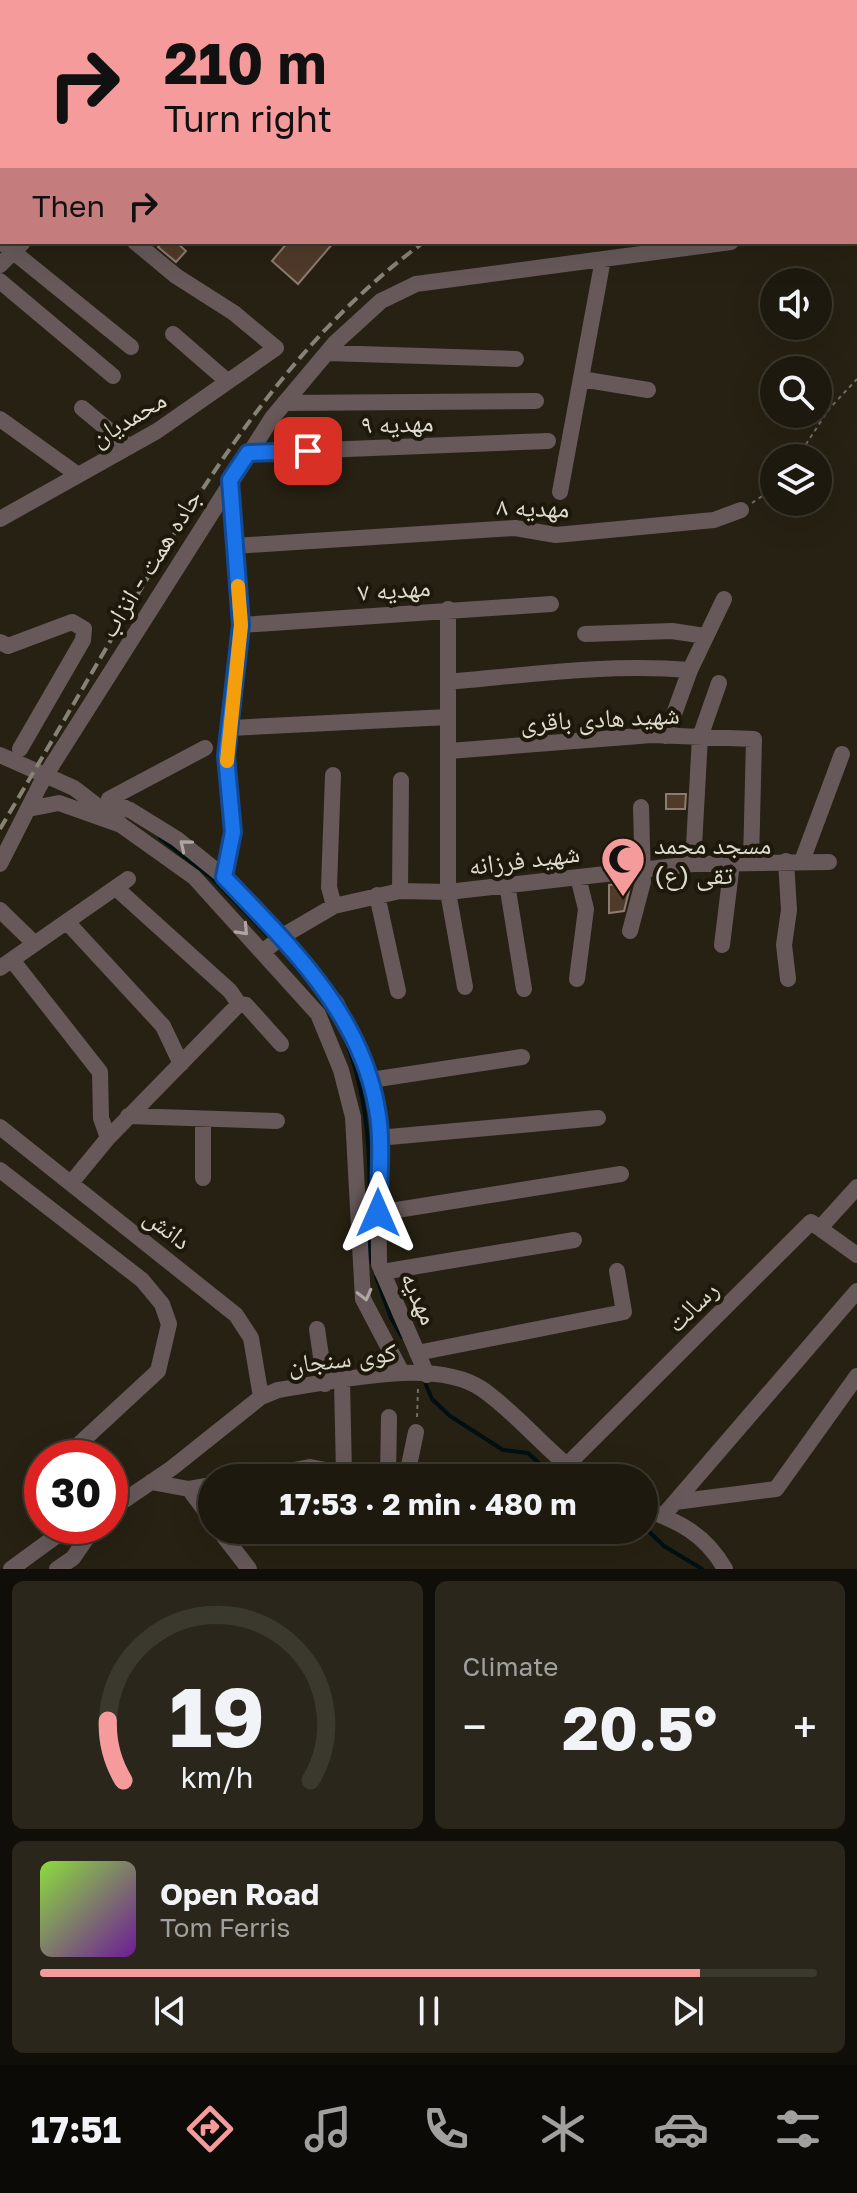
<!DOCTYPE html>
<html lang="en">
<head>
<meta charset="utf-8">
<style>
  body { margin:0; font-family:"Golos Text","Noto Naskh Arabic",sans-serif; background:#2a261c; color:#f1f3f6; height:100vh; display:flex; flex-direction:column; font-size:30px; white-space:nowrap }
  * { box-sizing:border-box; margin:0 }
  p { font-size:26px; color:#a0a09e }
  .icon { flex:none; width:44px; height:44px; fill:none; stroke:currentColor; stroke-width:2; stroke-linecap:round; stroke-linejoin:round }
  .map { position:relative; height:1569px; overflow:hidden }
  .side { display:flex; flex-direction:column; gap:12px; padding:12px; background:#100e08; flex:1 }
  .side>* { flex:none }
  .hud { position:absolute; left:0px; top:0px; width:858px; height:244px; box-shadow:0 8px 32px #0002,0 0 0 2px #3b382e; background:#f59b9b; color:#111; overflow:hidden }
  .buttons { position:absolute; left:760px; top:268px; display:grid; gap:16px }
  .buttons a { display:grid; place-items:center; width:72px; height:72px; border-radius:50%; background:#1d190e; box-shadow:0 8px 32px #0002,0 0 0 2px #3b382e; font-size:40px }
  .speed { position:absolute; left:24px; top:1440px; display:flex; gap:16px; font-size:40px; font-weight:700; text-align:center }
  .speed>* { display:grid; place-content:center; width:104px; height:104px; border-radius:50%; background:#1d190e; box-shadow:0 8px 32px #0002,0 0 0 2px #3b382e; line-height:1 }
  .speed .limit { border:12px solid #d22; background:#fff; color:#111 }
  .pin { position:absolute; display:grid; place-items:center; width:68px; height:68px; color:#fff; margin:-34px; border-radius:16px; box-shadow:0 4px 12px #0006 }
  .me { position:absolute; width:88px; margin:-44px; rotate:0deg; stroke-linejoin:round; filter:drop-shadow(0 0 6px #0008) }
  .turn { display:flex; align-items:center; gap:28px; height:168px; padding:0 32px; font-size:36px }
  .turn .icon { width:104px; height:104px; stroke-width:2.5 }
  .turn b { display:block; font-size:56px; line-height:68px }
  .then { display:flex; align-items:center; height:76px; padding:0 32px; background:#0003; gap:16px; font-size:30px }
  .big { font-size:60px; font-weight:700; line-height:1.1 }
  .side .tile { flex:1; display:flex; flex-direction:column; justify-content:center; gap:12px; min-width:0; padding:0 28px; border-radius:12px; background:#2a261c }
  .side .dial { align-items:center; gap:0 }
  .dial svg { height:208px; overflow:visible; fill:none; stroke:#3b382e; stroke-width:7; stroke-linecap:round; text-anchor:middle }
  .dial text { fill:#f1f3f6; stroke:none }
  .song { display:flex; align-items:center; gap:24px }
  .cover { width:96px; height:96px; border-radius:12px; background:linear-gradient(135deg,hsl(90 70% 55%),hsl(280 70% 35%)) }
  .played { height:8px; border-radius:4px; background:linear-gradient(90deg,#f59b9b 85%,#3b382e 85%) }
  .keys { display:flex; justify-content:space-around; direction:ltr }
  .heat { display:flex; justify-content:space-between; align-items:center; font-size:44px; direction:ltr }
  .side .tiles { flex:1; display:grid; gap:12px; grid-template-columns:1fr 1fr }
  .tile:last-child { grid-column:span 2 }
  .trip { position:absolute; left:198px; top:1464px; width:460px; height:80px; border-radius:40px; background:#1d190e; box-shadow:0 8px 32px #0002,0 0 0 2px #3b382e; font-weight:700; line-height:80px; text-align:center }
  .dock { display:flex; height:128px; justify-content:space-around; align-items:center; background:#0c0a06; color:#a0a09e }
  .dock .icon { width:56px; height:56px }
  .dock .current { color:#f59b9b }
  .dock b { font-size:36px; color:#f1f3f6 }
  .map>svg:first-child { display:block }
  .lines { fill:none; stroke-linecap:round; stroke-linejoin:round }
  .stream { stroke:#001012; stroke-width:4 }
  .building { fill:#503a2a; stroke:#8c7b70; stroke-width:2 }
  .path { stroke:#716d60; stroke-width:2; stroke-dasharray:4 4; stroke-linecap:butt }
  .minor { stroke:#675959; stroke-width:16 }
  .rail { stroke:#878276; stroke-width:4; stroke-dasharray:12 6; stroke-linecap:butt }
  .minor-bridge { stroke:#675959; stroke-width:16 }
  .oneway { stroke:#aea6a0 }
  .route-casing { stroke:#114b97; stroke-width:20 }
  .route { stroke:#1a73e8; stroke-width:14 }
  .slow { stroke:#f59e0b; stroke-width:14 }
  .labels { text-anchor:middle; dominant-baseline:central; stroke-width:8; stroke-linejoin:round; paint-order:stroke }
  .street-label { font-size:26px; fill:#dddad0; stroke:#1d180a }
  .poi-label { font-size:26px; fill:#dddad0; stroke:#1d180a; text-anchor:start }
</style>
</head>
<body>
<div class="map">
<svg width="857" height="1569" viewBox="0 0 857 1569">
  <rect width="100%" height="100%" fill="#272113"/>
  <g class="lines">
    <path class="stream" d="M160,838L213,879L272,940
      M293,964C306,979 322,995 332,1012C373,1084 371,1171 369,1251L372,1263
      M376,1276L391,1318L402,1337
      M424,1380L432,1399L450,1416L503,1450L528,1453L555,1478
      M644,1527L664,1546L702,1569"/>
  </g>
  <path class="building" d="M163,242H176L186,251L176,262L158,247Z
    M288,242H334L298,284L272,261Z
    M666,794H686L685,809H666Z
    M631,883L624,911L609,913V885Z"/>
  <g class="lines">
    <path class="path" d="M797,458L829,409L857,379
      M752,503L774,488
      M417,1417L418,1388"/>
    <path class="minor" d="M10,0L11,2
      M80,2L82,0
      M0,36L2,33
      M856,73H857
      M0,115L2,117
      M856,147H857
      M0,186L2,188
      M856,225H857
      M0,241L131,347
      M0,265L23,242
      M0,281L113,376
      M173,334L227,381
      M327,353L516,359
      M581,379L648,390
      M284,403L536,401
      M82,408L129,447
      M0,419L78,475
      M248,453L548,441
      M560,492L603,259
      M0,519L157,431L276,348L234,313L176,276L135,242
      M234,546L515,528L556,535L714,520L741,510
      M448,609V892L465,987
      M241,625L551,604
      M585,634L672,631L705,636
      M0,642L8,646L72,622L84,629L83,640L20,749
      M448,682C528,675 610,663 690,670
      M230,728L448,717
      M666,736L690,670L724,599
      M449,751L652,735L754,739L751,862
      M0,755L74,788L113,818
      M52,765L272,418L335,343L381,301L416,284L731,242
      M333,775L329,887L334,906
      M28,809L59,803L121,825L194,877L318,1014L341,1070L353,1117L363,1299L402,1373
      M129,810L109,799L205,748
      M121,825L116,820L117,813L123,808L130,810L177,839L224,877L281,937L337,1004L371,1080L378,1112L379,1264L427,1375
      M786,861L789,910L784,945L788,979
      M802,861L842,754
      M0,864L40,785
      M693,864L700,737L719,683
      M224,877L233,832L226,756L241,625L230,480
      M507,884L524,989
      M116,888L230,991L239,1004L246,1005L281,1044
      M400,891L401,780
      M377,895L398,991
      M0,910L35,944
      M67,922L163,1026L181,1064
      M630,931L643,882L641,807
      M722,945L732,863
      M263,952L281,937L334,906L400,891L448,892L693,864L829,862
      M12,960L100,1072L101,1118L108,1138
      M0,968L128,879
      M577,979L586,909L578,877
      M371,1080L522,1057
      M128,1116L277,1121
      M203,1119V1178
      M0,1127L236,1315L251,1338L261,1397
      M378,1138L598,1118
      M0,1170L142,1280L162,1304L169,1324L158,1371L64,1458
      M71,1183L108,1138L239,1004
      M378,1213L621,1174
      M820,1228L857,1187
      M382,1272L574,1240
      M317,1329L325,1384
      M417,1353L624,1312L617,1271
      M342,1381L344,1474
      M567,1465L811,1222L857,1255
      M251,1478L310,1467L368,1478
      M388,1478L389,1417
      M397,1478L407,1475L416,1432
      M151,1482L189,1489L212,1520
      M189,1489L212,1485
      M675,1502L776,1489L857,1376
      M644,1509C679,1521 706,1535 725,1569
      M110,1510L172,1468L261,1397L278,1390C334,1382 433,1356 482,1389C519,1415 547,1452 583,1478
      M663,1516L857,1291
      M219,1530L249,1569
      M377,1531V1530
      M11,1569L63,1531L76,1526
      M57,1569L73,1558L95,1526"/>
    <path class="rail" d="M856,63L857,62
      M0,829C43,756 86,683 129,609C210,472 294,337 424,242"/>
    <path class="minor-bridge" d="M40,785L52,765"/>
  </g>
  <defs><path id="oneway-chevron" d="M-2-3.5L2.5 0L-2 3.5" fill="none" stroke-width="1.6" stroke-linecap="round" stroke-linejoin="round" transform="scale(2)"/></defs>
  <g class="oneway">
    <use href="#oneway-chevron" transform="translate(185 845) rotate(-141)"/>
    <use href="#oneway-chevron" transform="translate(243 930) rotate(47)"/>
    <use href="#oneway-chevron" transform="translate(365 1295) rotate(76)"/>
  </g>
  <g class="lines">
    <g class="route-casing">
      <path id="route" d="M308,451L248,453L230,480L241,625L226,756L233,832L224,877C288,944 361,1013 377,1109C383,1140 379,1181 378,1213"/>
    </g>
    <use href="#route" class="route"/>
    <path class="slow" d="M227,761L241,625L238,586"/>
  </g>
  <defs>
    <g id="mosque-pin" transform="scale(2.3)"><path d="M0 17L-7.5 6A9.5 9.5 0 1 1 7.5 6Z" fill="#f59b9b" stroke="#1d180a"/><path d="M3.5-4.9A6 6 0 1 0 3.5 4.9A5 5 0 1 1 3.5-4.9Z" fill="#111"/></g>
  </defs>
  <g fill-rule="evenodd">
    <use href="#mosque-pin" x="623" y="859"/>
  </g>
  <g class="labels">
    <g class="street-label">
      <text transform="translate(128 418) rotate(-31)">محمدیان</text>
      <text transform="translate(397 423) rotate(-2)">مهدیه ۹</text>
      <text transform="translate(533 507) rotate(2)">مهدیه ۸</text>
      <text transform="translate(150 563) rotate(-58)">جاده همت - انزاب</text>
      <text transform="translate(394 589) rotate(-4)">مهدیه ۷</text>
      <text transform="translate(600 718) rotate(-3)">شهید هادی باقری</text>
      <text transform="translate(524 859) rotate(-7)">شهید فرزانه</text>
      <text transform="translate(168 1228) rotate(38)">دانش</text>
      <text transform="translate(420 1298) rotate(66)">مهدیه</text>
      <text transform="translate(692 1306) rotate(-45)">رسالت</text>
      <text transform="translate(342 1358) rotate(-7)">کوی سنجان</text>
    </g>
    <g class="poi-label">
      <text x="654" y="844">مسجد محمد<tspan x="654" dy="30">تقی (ع)</tspan></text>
    </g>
  </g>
</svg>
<div class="buttons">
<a><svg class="icon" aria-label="sound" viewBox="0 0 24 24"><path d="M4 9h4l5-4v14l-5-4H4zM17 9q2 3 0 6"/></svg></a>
<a><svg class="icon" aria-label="search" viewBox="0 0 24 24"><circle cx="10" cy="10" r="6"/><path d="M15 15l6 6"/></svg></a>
<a><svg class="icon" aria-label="layers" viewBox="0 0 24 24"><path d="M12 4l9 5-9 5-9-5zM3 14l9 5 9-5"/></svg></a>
</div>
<div class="speed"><div class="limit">30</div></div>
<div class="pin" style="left:308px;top:451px;background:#d93025"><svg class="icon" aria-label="arrive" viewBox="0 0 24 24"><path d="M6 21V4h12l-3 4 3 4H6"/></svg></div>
<svg class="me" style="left:378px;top:1213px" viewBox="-20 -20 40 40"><path d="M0-17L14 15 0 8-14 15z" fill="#1a73e8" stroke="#fff" stroke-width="4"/></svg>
<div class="trip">17:53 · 2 min · 480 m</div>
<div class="hud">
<div class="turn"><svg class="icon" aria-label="right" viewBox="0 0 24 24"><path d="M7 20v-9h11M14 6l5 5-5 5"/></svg><div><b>210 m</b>Turn right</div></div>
<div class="then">Then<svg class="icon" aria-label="right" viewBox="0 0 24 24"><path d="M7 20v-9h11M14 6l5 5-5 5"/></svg></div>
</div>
</div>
<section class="side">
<div class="tiles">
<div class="tile dial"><svg viewBox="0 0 100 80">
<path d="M14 69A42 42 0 1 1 86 69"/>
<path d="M14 69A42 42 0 0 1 8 46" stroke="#f59b9b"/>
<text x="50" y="56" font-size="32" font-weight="700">19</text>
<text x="50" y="72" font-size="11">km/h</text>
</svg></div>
<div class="tile"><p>Climate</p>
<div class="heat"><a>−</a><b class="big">20.5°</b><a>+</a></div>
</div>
<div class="tile">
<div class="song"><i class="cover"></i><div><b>Open Road</b><p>Tom Ferris</p></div></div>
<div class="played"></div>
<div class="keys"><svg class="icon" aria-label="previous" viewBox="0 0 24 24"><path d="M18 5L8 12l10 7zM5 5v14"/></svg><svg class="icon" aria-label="pause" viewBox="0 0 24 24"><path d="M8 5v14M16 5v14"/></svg><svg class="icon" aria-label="next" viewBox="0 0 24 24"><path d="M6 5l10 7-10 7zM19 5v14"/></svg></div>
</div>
</div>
</section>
<nav class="dock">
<b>17:51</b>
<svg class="icon current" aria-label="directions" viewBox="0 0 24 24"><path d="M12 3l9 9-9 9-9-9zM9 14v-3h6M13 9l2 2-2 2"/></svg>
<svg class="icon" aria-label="music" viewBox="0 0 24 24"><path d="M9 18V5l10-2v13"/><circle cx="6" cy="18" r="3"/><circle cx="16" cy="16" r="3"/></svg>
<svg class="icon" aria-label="phone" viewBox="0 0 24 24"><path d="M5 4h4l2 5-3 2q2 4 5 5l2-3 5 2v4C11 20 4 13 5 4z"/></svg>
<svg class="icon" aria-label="climate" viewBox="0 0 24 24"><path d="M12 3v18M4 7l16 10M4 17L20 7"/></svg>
<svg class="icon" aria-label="car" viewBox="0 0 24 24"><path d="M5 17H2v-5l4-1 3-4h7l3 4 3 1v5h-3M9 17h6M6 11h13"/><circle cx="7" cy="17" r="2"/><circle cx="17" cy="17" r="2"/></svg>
<svg class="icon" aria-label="filters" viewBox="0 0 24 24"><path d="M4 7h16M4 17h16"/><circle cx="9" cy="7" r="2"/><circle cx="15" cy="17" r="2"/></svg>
</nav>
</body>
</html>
